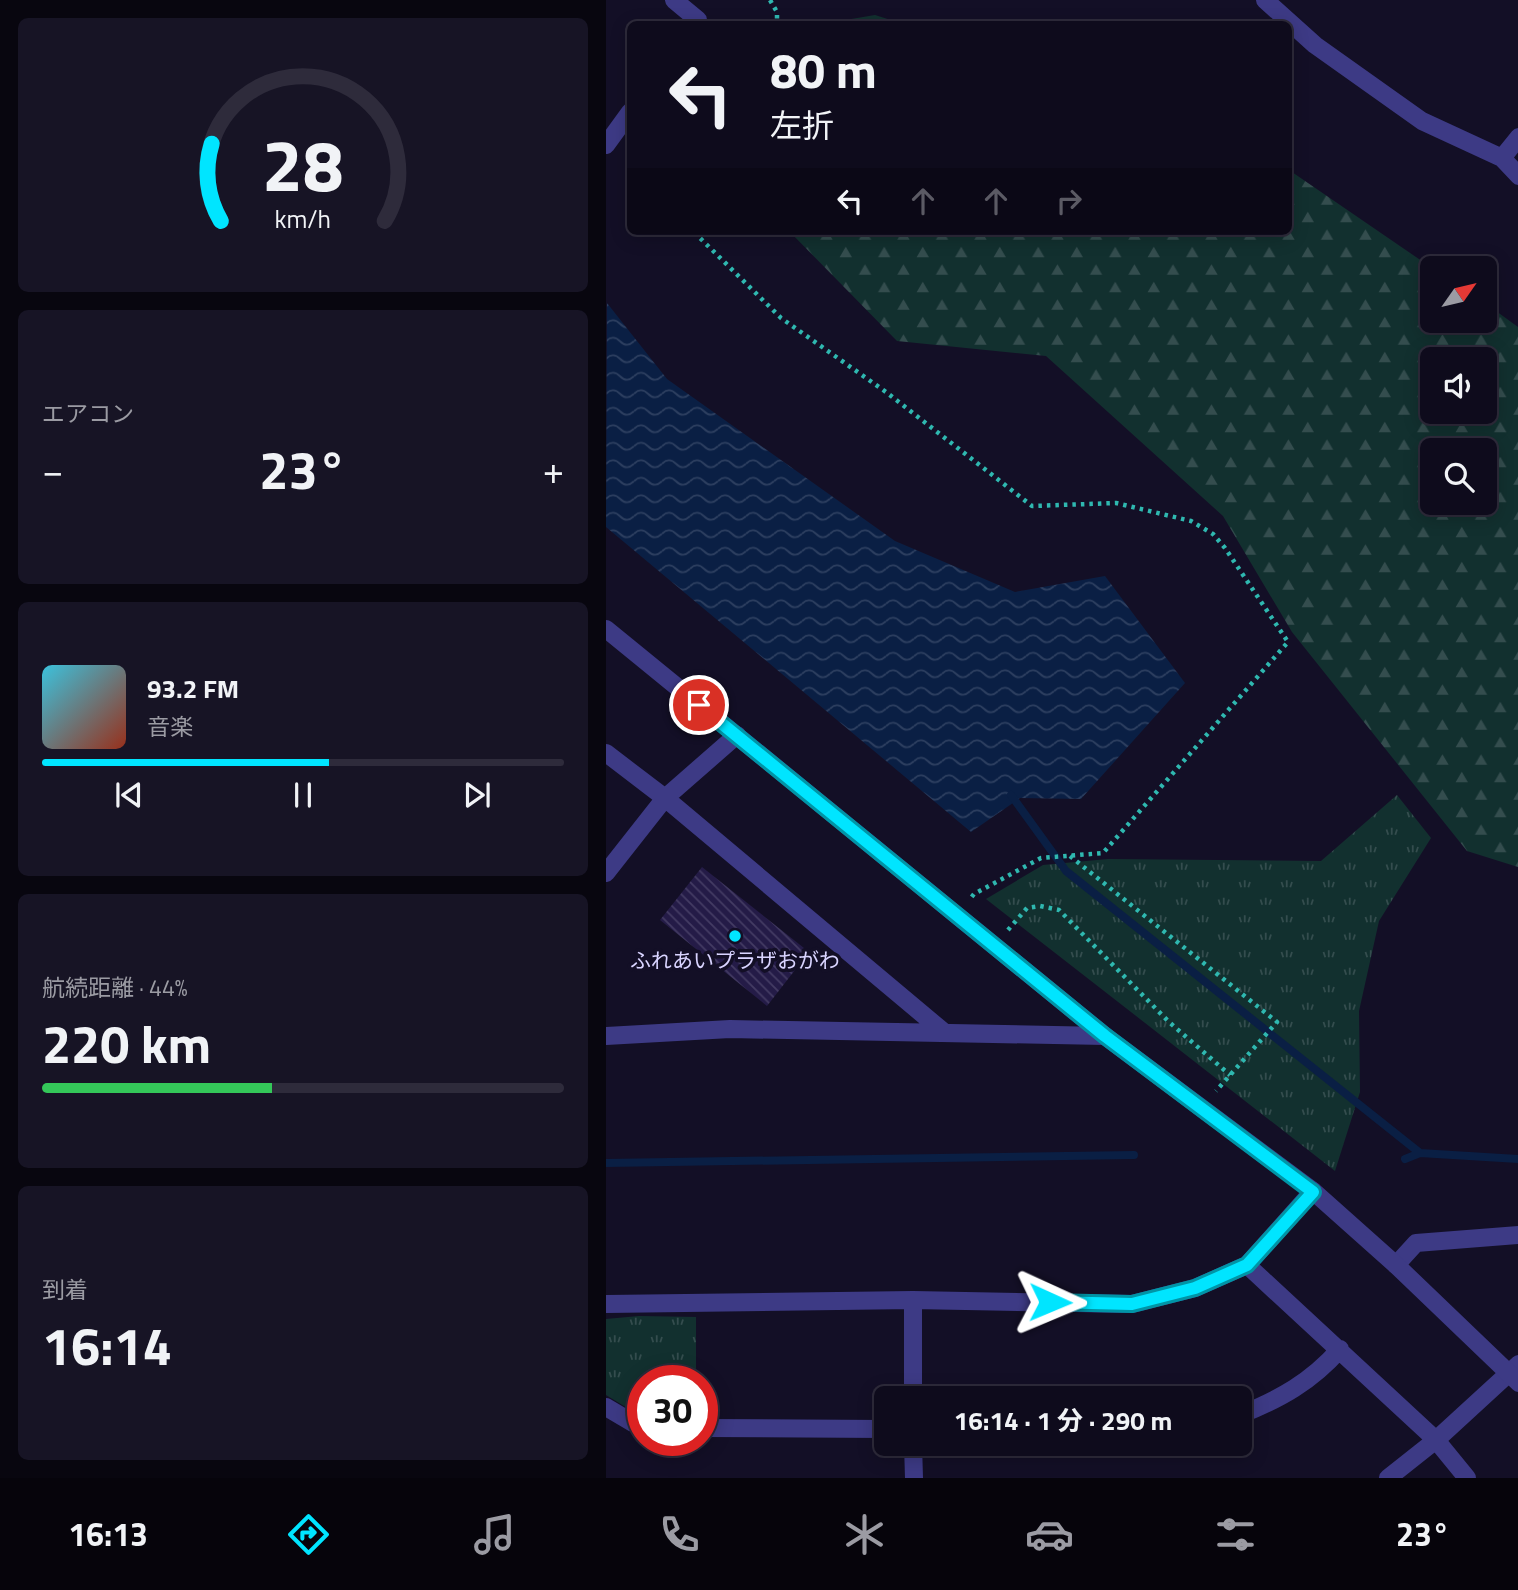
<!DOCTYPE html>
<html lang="ja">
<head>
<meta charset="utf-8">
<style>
  body { margin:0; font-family:"Titillium Web","Noto Sans JP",sans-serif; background:#171425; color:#f1f3f6; height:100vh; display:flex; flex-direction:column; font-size:26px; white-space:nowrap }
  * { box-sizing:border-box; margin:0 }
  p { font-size:23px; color:#9b9ba3 }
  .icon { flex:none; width:38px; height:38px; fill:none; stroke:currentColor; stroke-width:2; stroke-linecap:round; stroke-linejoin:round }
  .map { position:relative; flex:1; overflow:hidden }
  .details { display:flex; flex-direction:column; gap:18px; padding:18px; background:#08060f; width:606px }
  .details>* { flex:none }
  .guide { position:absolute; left:21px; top:21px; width:665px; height:214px; border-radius:10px; box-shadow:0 4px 18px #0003,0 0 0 2px #2e2b3b; background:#0e0b1c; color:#f1f3f6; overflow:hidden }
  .needle { width:46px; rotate:56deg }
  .tools { position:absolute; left:814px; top:256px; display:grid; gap:14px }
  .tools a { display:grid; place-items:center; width:77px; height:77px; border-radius:10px; background:#0e0b1c; box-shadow:0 4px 18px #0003,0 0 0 2px #2e2b3b; font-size:35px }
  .speed { position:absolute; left:21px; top:1365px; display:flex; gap:14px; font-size:35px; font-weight:700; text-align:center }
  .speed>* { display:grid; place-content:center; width:91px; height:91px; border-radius:50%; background:#0e0b1c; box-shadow:0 4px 18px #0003,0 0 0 2px #2e2b3b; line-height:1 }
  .speed .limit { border:10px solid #d22; background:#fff; color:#111 }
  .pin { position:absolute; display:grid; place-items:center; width:60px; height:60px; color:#fff; margin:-30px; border:4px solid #fff; border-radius:50%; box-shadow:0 2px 7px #0007 }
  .me { position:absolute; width:77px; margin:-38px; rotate:91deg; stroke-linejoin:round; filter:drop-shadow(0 0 5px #0008) }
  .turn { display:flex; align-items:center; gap:24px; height:147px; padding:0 28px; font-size:32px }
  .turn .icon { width:91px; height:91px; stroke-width:2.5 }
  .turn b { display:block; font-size:49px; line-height:60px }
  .lanes { display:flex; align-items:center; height:66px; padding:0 28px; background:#0003; justify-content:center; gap:35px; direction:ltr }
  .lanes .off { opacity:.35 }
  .big { font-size:52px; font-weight:700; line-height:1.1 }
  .details .widget { flex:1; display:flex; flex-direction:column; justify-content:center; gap:10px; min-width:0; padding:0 24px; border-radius:10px; background:#171425 }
  .details .dial { align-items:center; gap:0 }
  .dial svg { height:182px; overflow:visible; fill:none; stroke:#2e2b3b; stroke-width:7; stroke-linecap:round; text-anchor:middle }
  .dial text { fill:#f1f3f6; stroke:none }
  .song { display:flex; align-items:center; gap:21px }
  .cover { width:84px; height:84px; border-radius:10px; background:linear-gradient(135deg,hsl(190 70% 55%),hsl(10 70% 35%)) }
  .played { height:7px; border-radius:4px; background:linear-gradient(90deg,#00e5ff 55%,#2e2b3b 55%) }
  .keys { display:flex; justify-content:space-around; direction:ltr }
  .heat { display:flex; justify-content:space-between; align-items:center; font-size:38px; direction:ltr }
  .charge { height:10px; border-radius:5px; background:linear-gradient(90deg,#34c759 44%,#2e2b3b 0) }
  .trip { position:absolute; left:268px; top:1386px; width:378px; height:70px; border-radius:10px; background:#0e0b1c; box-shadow:0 4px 18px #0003,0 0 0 2px #2e2b3b; font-weight:700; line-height:70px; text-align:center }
  .dock { display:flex; height:112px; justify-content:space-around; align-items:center; background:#06040b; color:#9b9ba3 }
  .dock .icon { width:49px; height:49px }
  .dock .on { color:#00e5ff }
  .dock b { font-size:32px; color:#f1f3f6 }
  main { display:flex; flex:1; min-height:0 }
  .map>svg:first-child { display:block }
  .forest { fill:url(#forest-firs); fill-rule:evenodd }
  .park { fill:url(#park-tufts) }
  .water { fill:url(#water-waves) }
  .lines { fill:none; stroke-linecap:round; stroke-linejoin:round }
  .stream { stroke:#0a1f44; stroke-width:8 }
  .building { fill:url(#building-back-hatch) }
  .path { stroke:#2fb8b0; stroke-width:4.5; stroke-dasharray:3.5 5; stroke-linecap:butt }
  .minor { stroke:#3d3a85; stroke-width:18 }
  .tertiary { stroke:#3d3a85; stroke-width:18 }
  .route-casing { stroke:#0095a6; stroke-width:18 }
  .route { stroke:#00e5ff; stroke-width:12 }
  .poi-dot { fill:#00e5ff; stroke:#130f26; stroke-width:2.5 }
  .labels { text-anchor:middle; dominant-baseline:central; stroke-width:7; stroke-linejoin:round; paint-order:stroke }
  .poi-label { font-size:21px; fill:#d9d4ff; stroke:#130f26 }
</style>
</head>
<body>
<main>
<section class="details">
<div class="widget dial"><svg viewBox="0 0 100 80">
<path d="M14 69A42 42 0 1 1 86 69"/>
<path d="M14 69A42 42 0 0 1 10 35" stroke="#00e5ff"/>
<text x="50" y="56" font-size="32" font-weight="700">28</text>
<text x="50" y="72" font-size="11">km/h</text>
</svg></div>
<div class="widget"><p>エアコン</p>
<div class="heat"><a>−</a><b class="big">23°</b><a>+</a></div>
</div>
<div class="widget">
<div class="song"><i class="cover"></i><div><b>93.2 FM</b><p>音楽</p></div></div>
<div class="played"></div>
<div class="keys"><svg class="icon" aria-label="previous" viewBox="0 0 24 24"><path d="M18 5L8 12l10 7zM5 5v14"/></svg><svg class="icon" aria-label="pause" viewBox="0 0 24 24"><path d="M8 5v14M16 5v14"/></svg><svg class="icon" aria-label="next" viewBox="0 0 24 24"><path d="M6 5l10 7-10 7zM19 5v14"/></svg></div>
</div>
<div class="widget"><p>航続距離 · 44%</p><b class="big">220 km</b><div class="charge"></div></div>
<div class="widget"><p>到着</p><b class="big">16:14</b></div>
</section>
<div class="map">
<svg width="913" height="1478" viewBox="0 0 913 1478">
  <defs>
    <pattern id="forest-firs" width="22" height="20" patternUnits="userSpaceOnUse" patternTransform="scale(1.75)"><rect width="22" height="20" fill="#12302f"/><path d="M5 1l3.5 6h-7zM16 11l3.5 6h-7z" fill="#344d4e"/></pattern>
    <pattern id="park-tufts" width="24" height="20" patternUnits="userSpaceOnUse" patternTransform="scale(1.75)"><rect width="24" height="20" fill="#12302f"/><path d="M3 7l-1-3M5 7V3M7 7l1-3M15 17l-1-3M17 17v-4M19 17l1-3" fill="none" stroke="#344d4e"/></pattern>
    <pattern id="water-waves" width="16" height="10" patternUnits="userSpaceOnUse" patternTransform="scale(1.75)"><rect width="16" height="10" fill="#0a1f44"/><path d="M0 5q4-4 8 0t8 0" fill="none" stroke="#2d3f60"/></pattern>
    <pattern id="building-back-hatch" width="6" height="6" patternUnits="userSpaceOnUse" patternTransform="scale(1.75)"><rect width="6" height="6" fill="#241b47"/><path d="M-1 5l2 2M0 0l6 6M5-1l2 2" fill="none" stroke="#433b63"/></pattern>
  </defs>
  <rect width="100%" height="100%" fill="#130f26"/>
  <path class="forest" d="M269,15L297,24H216Z
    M683,170L826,268V320H878L879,303L912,327V867L861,851L686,632L617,516L440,356L291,341L183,231H682ZM826,359H878V411H826ZM826,450H878V502H826Z"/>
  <path class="park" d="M791,795L825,838L773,921L753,1011L754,1092L729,1171L380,899L437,865L502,859L715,861Z
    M33,1316L90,1317V1381H37V1413L23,1409L0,1395V1319Z"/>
  <path class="water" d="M1,303L61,379L289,541L409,592L499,576L579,683L475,799L414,798L365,832L0,527Z"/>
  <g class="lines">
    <path class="stream" d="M405,795L460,871L814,1153
      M799,1159L814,1153L913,1159
      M0,1163L528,1155"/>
  </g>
  <path class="building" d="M96,867L203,952L161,1006L54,920Z"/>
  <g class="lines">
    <path class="path" d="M164,0L171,12V24
      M98,231L94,238L175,318L280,392L426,506L510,503L585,521L607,534L619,548L682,642L497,853L435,858L368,894L364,899
      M464,856L671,1022L610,1091
      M402,930L421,908L434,906L453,910L563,1022L624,1075"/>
    <path class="minor" d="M68,0L92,20L88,24
      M659,0L709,45L816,121L896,158L913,176
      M0,145L24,112
      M896,158L913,137
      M0,753L59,798L339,1033
      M0,873L59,798L131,735
      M0,1036L124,1029L499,1036
      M641,1265L830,1440L861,1478
      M790,1265L810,1243L913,1235
      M307,1300V1398
      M0,1304L307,1300L526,1304L589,1288L641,1265L707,1191
      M0,1407L27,1423L37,1424
      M634,1415C674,1399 705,1382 734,1349
      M96,1428L280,1429
      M307,1444L308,1478
      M782,1478L830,1440L913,1364"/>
    <path class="tertiary" d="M0,629L499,1036L707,1191L790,1265L913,1383"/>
  </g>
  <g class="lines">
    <g class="route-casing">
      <path id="route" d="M93,705L499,1036L707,1192L641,1265L589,1288L526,1304L444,1302"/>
    </g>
    <use href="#route" class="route"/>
  </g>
  <circle class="poi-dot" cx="129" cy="936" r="7"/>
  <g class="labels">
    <g class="poi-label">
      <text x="129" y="960">ふれあいプラザおがわ</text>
    </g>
  </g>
</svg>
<div class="tools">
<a><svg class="needle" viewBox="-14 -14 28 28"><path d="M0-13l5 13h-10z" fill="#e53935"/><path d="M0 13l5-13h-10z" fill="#9b9ba3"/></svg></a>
<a><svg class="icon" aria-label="sound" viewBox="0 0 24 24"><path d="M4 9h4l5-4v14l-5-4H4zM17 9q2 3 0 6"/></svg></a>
<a><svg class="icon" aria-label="search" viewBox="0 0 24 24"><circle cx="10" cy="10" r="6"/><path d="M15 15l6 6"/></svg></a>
</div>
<div class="speed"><div class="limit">30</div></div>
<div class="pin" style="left:93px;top:705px;background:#d93025"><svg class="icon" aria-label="arrive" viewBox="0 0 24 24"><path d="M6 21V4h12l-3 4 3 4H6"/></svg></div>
<svg class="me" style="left:444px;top:1302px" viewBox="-20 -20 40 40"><path d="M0-17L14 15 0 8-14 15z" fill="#00e5ff" stroke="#fff" stroke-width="4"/></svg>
<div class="trip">16:14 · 1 分 · 290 m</div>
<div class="guide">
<div class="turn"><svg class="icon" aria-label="left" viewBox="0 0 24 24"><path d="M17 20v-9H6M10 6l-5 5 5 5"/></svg><div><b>80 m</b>左折</div></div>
<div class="lanes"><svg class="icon" aria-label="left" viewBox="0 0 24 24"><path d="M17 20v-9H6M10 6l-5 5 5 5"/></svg><svg class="icon off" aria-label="ahead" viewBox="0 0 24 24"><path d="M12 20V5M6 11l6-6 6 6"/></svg><svg class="icon off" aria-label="ahead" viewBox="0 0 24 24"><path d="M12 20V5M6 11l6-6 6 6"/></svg><svg class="icon off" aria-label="right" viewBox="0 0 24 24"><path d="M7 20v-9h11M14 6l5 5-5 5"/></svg></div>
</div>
</div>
</main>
<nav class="dock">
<b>16:13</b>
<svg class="icon on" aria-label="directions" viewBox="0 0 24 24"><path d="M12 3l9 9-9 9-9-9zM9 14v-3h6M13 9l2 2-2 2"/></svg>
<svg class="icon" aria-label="music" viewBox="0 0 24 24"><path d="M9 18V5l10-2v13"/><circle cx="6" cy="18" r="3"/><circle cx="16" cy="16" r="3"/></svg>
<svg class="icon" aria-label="phone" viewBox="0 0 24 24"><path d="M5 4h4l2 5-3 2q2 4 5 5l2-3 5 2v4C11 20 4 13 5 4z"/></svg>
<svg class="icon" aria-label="climate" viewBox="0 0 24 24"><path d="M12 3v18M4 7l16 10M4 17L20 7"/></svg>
<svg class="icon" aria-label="car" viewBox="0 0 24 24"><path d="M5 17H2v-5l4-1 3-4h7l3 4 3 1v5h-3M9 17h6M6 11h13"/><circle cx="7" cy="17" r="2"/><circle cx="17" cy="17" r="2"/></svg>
<svg class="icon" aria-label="filters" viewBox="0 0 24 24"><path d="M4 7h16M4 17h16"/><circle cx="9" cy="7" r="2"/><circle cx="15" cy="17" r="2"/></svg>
<b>23°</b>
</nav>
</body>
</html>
